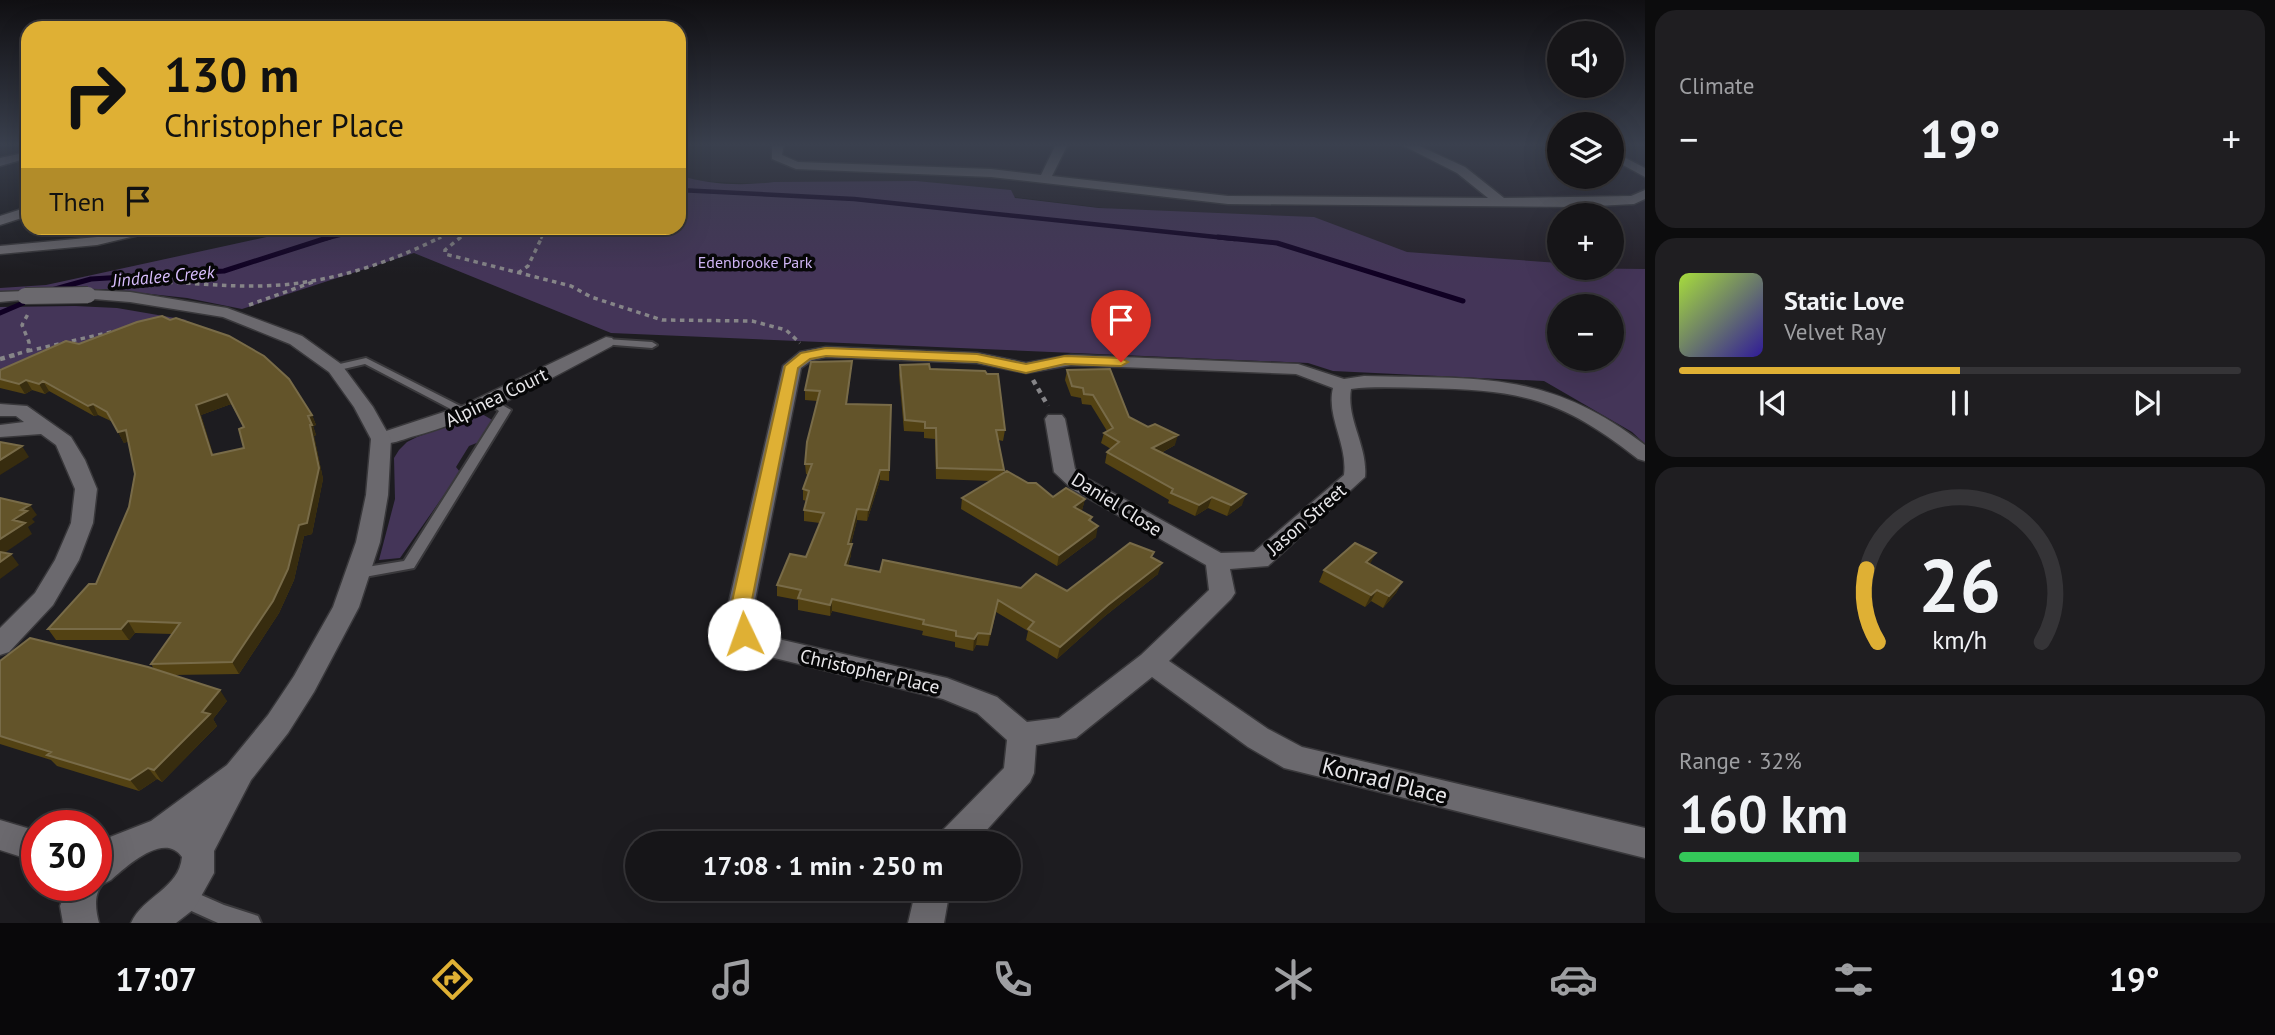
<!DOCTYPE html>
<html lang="en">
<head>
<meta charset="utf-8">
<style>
  body { margin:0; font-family:"PT Sans",sans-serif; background:#1f1e21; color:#f1f3f6; height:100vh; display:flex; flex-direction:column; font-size:26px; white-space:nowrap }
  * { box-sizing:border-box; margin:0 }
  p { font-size:23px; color:#9e9fa2 }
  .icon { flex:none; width:38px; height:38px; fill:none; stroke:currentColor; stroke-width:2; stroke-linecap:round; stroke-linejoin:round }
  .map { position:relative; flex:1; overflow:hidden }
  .sheet { display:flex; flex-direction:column; gap:10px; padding:10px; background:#0c0c0d; width:630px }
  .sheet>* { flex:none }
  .banner { position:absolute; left:21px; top:21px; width:665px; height:214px; border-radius:21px; box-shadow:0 7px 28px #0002,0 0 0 2px #353437; background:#dfb034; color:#111; overflow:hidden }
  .tools { position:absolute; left:1547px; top:21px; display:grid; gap:14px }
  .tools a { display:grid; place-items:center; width:77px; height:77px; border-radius:50%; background:#161518; box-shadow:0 7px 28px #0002,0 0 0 2px #353437; font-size:35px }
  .speed { position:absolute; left:21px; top:810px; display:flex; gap:14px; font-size:35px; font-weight:700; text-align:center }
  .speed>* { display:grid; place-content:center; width:91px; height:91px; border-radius:50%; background:#161518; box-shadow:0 7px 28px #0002,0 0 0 2px #353437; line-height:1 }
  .speed .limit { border:10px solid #d22; background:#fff; color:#111 }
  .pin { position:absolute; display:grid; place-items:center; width:60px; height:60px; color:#fff; margin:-72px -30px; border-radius:50% 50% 50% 0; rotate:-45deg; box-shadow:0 0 7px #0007 }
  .pin .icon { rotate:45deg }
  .me { position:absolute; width:77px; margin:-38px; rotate:357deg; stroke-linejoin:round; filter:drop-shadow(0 0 5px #0008) }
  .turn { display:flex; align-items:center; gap:24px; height:147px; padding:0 28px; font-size:32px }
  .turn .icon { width:91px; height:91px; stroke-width:2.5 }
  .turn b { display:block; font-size:49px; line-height:60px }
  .then { display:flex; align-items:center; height:66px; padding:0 28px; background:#0003; gap:14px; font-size:26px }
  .big { font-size:52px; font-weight:600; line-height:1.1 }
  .sheet .widget { flex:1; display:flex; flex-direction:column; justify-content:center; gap:10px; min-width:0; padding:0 24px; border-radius:21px; background:#1f1e21 }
  .sheet .dial { align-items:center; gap:0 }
  .dial svg { height:182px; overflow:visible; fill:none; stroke:#353437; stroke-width:7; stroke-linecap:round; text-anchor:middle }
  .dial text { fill:#f1f3f6; stroke:none }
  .song { display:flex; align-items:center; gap:21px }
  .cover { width:84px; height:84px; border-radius:10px; background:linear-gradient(135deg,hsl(80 70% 55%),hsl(250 70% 35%)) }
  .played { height:7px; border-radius:4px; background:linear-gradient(90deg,#dfb034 50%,#353437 50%) }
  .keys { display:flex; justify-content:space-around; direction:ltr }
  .heat { display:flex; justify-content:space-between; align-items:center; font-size:38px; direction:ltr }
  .charge { height:10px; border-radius:5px; background:linear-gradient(90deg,#34c759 32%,#353437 0) }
  .trip { position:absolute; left:625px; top:831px; width:396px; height:70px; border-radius:35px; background:#161518; box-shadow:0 7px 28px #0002,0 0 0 2px #353437; font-weight:600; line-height:70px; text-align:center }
  .menu { display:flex; height:112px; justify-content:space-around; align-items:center; background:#09080a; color:#9e9fa2 }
  .menu .icon { width:49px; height:49px }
  .menu .on { color:#dfb034 }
  .menu b { font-size:32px; color:#f1f3f6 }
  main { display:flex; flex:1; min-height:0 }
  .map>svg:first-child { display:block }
  .built { fill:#26222b }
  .green { fill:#443558; fill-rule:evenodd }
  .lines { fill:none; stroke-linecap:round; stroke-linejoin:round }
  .stream-far1 { stroke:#100023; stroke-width:4.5 }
  .stream { stroke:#100023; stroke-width:5 }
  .service-casing { stroke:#39383b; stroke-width:4 }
  .minor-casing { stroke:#39383b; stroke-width:3 }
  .tertiary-casing { stroke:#39383b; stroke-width:3 }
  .path-far2 { stroke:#868588; stroke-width:2.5; stroke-dasharray:3.5 3.5; stroke-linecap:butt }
  .path-far1 { stroke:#868588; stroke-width:3.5; stroke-dasharray:4.5 4.5; stroke-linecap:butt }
  .path { stroke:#868588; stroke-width:4.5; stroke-dasharray:5 5; stroke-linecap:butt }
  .service { fill:#6b696e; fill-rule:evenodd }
  .minor { fill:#6b696e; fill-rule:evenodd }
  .tertiary { fill:#6b696e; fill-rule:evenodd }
  .tertiary-bridge-casing { stroke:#39383b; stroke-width:18; stroke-linecap:butt }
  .tertiary-bridge { stroke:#6b696e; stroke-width:16 }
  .wall { fill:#534213; fill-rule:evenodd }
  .shaded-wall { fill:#372c0f }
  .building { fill:#63542a; stroke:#786b48; stroke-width:2; fill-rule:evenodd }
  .route { fill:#dfb034; stroke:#917222; stroke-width:2 }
  .labels { text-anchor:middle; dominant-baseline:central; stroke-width:7; stroke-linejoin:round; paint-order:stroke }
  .far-park-label { font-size:16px; fill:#cfb4f4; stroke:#070708 }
  .far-water-label { font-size:18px; font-style:italic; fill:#d9befe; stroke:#070708 }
  .street-label { font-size:19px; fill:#e8e7ea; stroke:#070708 }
  .near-street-label { font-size:23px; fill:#e8e7ea; stroke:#070708 }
</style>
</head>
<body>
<main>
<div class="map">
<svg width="1645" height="923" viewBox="0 0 1645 923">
  <rect width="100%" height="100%" fill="#1d1c20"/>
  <path class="built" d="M683,144H1559V177H1612V144H1645V274L1612,268V215H1559V267L1395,255L1119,210L997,195L696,181L679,175V150Z"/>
  <path class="green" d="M679,175C708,185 744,186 774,182L916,181L1011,190L1015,198L1099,208L1314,217L1407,252L1559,263V268L1645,269V444L1632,432L1544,381L1333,371L1308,363L611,333L414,253L242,309L187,298L105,289L0,292V288L46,285L308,228H679ZM1559,306H1612V359H1559Z
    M75,306L117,308L187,320L0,369V307Z
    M482,414L494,421L479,442L469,446L456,467L460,472L400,558L379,560L395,499L394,458L399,450L407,442L417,437Z"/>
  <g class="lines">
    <path class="stream-far1" d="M679,190L854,199L1235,239
      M323,239L368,228"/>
    <path class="stream" d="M1218,237L1277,243L1463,301
      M48,291L91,279L224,271L330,237
      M0,313L28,301"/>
    <g class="service-casing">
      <path id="service" d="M606,339L652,342L657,345L652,348L602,344L601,342Z
        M366,358L472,412L474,414L468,417L464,416L365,364L335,371L330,368L331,366Z
        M492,399L511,410L414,568L359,578L354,577L352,573L354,569L404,561L499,411L486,402Z
        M183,887L224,905L258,916L261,923H218L176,904L173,897L176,890Z"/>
    </g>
    <g class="minor-casing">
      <path id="minor" d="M772,144H784L782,155L798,162L991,169L1041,175L1056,144H1068L1052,176L1228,196L1488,198L1457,173L1400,144H1415L1465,167L1504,198L1631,196L1645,190V199L1634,204L1578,207L1228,204L991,177L796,169L772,159Z
        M1612,151L1645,168V177L1612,159Z
        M28,207V216L0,225V216Z
        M136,228H158L156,231L97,245L0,254V246L97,237Z
        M606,337L612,338L615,342L612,346C547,380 482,419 411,437C399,441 386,446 374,443L371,439L374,435L462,406Z
        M826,347L977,353L1026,363L1071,355L1298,364L1344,379L1364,376C1479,379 1548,370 1645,445V461L1638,459C1562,399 1522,390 1426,388C1401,388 1376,386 1351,389C1346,419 1368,446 1365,477L1268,566L1230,569L1235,593L1231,599L1169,661L1268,729L1302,747L1645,828V858L1284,768L1248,747L1152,677L1076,738L1036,745L1034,773L1030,782L974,844H936L940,833L1004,768L1007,740L977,713L943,699L758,654L735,641L726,615L783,366L800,352ZM826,357L977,363L1026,373L1071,365L1296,374L1333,388C1326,417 1348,444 1344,475L1254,552L1221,553L1088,479L1075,469L1065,419L1062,415H1048L1045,419L1054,472L1072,489L1206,565L1209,590L1141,655L1059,718L1027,722L997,697L947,678L774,638L756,628L752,615L801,368L812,360Z
        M0,404L27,406L71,437L85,460L97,489L93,523L79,560L53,605L9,652L0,655V628L35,593L55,560L71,523L75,489L56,445L41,434L0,437V425L24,422L16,416H0Z
        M0,820L37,831V862L0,850Z
        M916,889H950L944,923H908Z"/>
    </g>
    <g class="tertiary-casing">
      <path id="tertiary" d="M28,152V158L0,166V158Z
        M88,290L130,292L227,308L302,336L341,364L373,407L391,439L388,495L380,542L359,607L314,692L288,733L251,780L214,851V873L194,909L176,923H131C143,896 179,889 182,857C164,831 126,867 111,880C108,882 104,883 102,885C93,896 96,911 99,923H63L60,906L68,886H96V849L110,837L151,821L227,765L268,715L294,676L333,607L356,542L366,495L371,439L354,407L329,372L290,344L223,317L130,302L82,298L80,295L82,292Z
        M25,291L31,293L33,296L31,299L0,302V292Z"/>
    </g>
    <path class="path-far2" d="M438,239L459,228
      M458,239L471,228
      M541,239L546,228"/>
    <path class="path-far1" d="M461,237L445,250V254L571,286L591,297L662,320L752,321L786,330L800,343
      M518,273L528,266L542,237
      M141,282C181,281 220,287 260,286C323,285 385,265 441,237
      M249,305L313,282
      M28,351L115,331
      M9,356L28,351L29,342L22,325L28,314"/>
    <path class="path" d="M0,359L15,355
      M1033,380L1048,406"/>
    <use href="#service" class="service"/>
    <use href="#minor" class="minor"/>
    <use href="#tertiary" class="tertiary"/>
    <g class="tertiary-bridge-casing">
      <path id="tertiary-bridge" d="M25,296L88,295"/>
    </g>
    <use href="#tertiary-bridge" class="tertiary-bridge"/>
  </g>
  <path class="wall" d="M900,365L987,374L1005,430L1003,441L998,440L1004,473L1053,497L1085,499L1082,510L1081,511L1092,517L1091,521L1096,537L1057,566L961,509L962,498L991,481L936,479L935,439L924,438V432L904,431L899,375Z
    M0,370L312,415L316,425L313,426L316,435L314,436L323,479L312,534L304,536L294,580L279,613L239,674L173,675L227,701L213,719L217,726L162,782L157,779L139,791L57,766L51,760L0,744V661L154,669L151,664L172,634L135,633L129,640H56L48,629L96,584L129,507L135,474L129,441L124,443L113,422L98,415L94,416L49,391L45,394L32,390L25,394L0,388ZM231,404L244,427V448L213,455L201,415Z
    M1067,370L1129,417L1175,445L1161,453L1242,505L1227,516L1208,508L1195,516L1168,503L1169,500L1105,463L1107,452L1111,449L1101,443L1104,433L1107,431L1091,405L1082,404L1081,398L1071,396L1065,380Z
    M851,371L847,404L891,405L889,481L880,480L867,521L857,520L851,544V555L848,565L880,572L1021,588L1067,591L1154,552L1152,558L1158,574L1105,616L1057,659L1026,640L1028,631L996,612L988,646L976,645L973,651L955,647V642L922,635L923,631L832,611L830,616L798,610V600L777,596V585L806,557L820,523L804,521V510L807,501L803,500V489L808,475L806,474L805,464L817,401L805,400V390Z
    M1370,565L1402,582L1396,593L1383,608L1371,601L1365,607L1319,582L1324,570Z"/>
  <path class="shaded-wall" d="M26,380L32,390L25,394L19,384Z
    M43,381L49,391L45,394L39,384Z
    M227,394L231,404L201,415L217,466L212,455L196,405Z
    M93,404L98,415L94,416L88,406Z
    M312,415L316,425L313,426L316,435L314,436L323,479L312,534L304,536L294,580L279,613L239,674L232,662L310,425L308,416Z
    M126,430L132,440L124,443L118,432Z
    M1178,435L1175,445L1149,459L1152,448Z
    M22,446L29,457L0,475V460Z
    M880,470V480L867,521L868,510Z
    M1246,494L1242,505L1227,516L1231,505Z
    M1212,497L1208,508L1195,516L1199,505Z
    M1085,499L1082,510L1071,518L1074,507Z
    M30,505L37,515L32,519L35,522L28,527L32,534L0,556V539L21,510Z
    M857,509V520L848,555V544Z
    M1098,526L1096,537L1057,566L1059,555Z
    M852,544L851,555L844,576L845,565Z
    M1376,553L1370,564L1360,574L1366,562Z
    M11,554L19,565L0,579V562Z
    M1162,563L1158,574L1105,616L1057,659L1060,647L1108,605Z
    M1402,582L1396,593L1383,608L1389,596Z
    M1377,590L1371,601L1365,607L1371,595Z
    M832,599V611L830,616V605Z
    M998,600L996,612L988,646L990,634Z
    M128,621L135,633L129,640L121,629Z
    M978,633L976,645L973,651L974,639Z
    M220,690L227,701L213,719L217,726L162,782L154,770Z
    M148,768L157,779L139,791L130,780Z"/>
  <path class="building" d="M162,316L170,320L176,318L229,336L264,356L289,379L312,415L308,416L312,425H310L319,468L307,523L299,525L288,569L273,601L232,662L151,664L180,623L128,621L121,629H48L89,584H96L129,507L135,474L126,430L118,432L107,412L93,404L88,406L43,381L39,384L26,380L19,384L0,379V370L66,341L79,344L137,322ZM227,394L244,427L239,429L244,448L212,455L196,405Z
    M852,361L846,404L891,405L889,470H880L868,510L857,509L848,544H852L845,565L880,572L883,560L1021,588L1036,574L1067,591L1130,543L1154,552L1151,557L1162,563L1108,605L1060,647L1028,629L1034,622L998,600L990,634L978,633L974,639L956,636V631L923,624L924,620L832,599L830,605L798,598L801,590L777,585L790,554L806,557L824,513L804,510L809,491L803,489L812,464H805L807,442L820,391L805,390L811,362Z
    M929,364L930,369L985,371L987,374H998L1005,430H996L1004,470L937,468L936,428H925V422L905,420L900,365Z
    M1110,369L1129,417L1148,427L1155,424L1178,435L1152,448L1246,494L1231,505L1212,497L1199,505L1171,493L1173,489L1107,452L1119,442L1104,433L1113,428L1093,395L1084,394L1083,388L1072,386L1067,370Z
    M0,442L22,446L0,460Z
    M1007,471L1028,483H1036L1053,497L1066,488L1085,499L1074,507L1092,517L1089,520L1098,526L1059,555L962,498Z
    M0,498L30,505L21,510L27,511L13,520L25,523L0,539Z
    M1355,543L1376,553L1366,562L1402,582L1389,596L1377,590L1371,595L1324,570Z
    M0,552L11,554L0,562Z
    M30,638L148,667L220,690L202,712L210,714L154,770L148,768L130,780L47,755L51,752L0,736V661Z"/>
  <linearGradient id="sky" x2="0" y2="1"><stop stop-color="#100f12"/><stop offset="0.53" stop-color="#3a404e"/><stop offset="1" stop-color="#3a404e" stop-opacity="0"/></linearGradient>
  <rect width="1645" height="273" fill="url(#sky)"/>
  <path class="route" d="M826,348L977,354L1026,364L1065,356L1121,358L1128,362L1121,366L1065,364L1026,373L977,362L826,356L810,359L798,368L749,615L754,634L751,639L744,641L737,639L729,615L785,366L801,353Z"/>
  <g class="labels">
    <g class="far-park-label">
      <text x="755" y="262">Edenbrooke Park</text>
    </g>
    <g class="far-water-label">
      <text transform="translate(163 276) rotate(-5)">Jindalee Creek</text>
    </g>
    <g class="street-label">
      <text transform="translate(496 397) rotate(-26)">Alpinea Court</text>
      <text transform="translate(1117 504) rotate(32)">Daniel Close</text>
      <text transform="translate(1306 519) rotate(-41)">Jason Street</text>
      <text transform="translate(870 671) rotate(13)">Christopher Place</text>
    </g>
    <g class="near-street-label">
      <text transform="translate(1385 780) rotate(14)">Konrad Place</text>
    </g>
  </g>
</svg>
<div class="tools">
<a><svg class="icon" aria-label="sound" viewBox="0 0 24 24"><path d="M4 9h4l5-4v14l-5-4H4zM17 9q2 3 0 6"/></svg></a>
<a><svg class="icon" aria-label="layers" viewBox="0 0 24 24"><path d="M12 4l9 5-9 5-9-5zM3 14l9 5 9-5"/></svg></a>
<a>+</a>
<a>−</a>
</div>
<div class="speed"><div class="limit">30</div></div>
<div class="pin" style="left:1121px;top:362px;background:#d93025"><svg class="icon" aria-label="arrive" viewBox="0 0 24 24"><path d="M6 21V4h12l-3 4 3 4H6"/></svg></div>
<svg class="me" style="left:744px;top:634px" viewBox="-20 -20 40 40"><circle r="19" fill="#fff"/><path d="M0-13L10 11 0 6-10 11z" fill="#dfb034"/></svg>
<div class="trip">17:08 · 1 min · 250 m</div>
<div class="banner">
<div class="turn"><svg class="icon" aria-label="right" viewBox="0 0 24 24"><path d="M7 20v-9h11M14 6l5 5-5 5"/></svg><div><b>130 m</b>Christopher Place</div></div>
<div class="then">Then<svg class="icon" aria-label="arrive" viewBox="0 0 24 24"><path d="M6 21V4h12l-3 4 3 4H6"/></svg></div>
</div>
</div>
<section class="sheet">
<div class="widget"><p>Climate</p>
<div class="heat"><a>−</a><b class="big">19°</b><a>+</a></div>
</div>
<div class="widget">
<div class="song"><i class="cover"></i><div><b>Static Love</b><p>Velvet Ray</p></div></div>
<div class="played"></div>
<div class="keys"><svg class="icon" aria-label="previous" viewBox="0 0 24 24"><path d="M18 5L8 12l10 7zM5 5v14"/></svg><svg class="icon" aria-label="pause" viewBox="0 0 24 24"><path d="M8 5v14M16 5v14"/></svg><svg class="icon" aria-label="next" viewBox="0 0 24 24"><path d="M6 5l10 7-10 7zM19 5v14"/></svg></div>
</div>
<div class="widget dial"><svg viewBox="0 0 100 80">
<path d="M14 69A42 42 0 1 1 86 69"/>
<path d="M14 69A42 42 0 0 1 9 37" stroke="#dfb034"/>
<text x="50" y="56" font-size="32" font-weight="700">26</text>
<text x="50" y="72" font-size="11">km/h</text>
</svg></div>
<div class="widget"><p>Range · 32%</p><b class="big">160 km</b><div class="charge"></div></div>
</section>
</main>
<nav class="menu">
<b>17:07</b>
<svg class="icon on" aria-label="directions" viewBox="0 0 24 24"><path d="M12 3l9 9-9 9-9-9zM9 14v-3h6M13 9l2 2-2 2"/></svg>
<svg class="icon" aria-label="music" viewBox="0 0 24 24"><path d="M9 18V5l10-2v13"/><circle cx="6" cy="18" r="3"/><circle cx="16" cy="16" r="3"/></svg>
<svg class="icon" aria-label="phone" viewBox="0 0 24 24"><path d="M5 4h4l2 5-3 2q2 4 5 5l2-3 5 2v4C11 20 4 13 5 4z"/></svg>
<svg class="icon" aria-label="climate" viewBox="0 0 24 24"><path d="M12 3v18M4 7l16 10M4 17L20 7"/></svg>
<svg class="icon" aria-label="car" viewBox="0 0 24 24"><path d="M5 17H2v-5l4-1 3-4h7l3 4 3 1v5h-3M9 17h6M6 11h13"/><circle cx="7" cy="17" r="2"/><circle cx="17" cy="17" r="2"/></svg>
<svg class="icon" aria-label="filters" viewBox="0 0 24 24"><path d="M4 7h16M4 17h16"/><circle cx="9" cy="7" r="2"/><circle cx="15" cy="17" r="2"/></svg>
<b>19°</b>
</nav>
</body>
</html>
